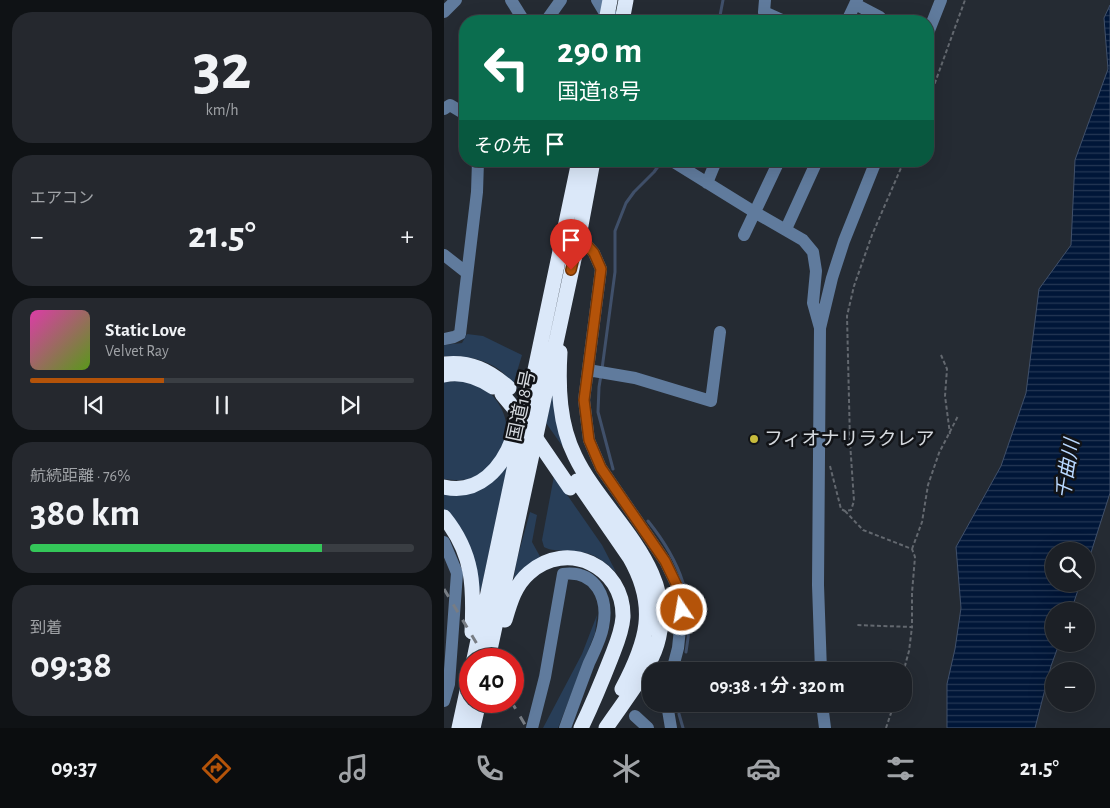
<!DOCTYPE html>
<html lang="ja">
<head>
<meta charset="utf-8">
<style>
  body { margin:0; font-family:"Alegreya Sans","Noto Sans JP",sans-serif; background:#25282e; color:#f1f3f6; height:100vh; display:flex; flex-direction:column; font-size:19px; white-space:nowrap }
  * { box-sizing:border-box; margin:0 }
  p { font-size:16px; color:#a0a3a7 }
  .icon { flex:none; width:28px; height:28px; fill:none; stroke:currentColor; stroke-width:2; stroke-linecap:round; stroke-linejoin:round }
  .map { position:relative; flex:1; overflow:hidden }
  .details { display:flex; flex-direction:column; gap:12px; padding:12px; background:#0f1215; width:444px }
  .details>* { flex:none }
  .banner { position:absolute; left:15px; top:15px; width:475px; height:152px; border-radius:20px; box-shadow:0 5px 20px #0002,0 0 0 1px #3a3e43; background:#0b6e4f; color:#fff; overflow:hidden }
  .buttons { position:absolute; left:601px; top:542px; display:grid; gap:10px }
  .buttons a { display:grid; place-items:center; width:50px; height:50px; border-radius:50%; background:#1c2026; box-shadow:0 5px 20px #0002,0 0 0 1px #3a3e43; font-size:25px }
  .speed { position:absolute; left:15px; top:648px; display:flex; gap:10px; font-size:25px; font-weight:700; text-align:center }
  .speed>* { display:grid; place-content:center; width:65px; height:65px; border-radius:50%; background:#1c2026; box-shadow:0 5px 20px #0002,0 0 0 1px #3a3e43; line-height:1 }
  .speed .limit { border:8px solid #d22; background:#fff; color:#111 }
  .pin { position:absolute; display:grid; place-items:center; width:42px; height:42px; color:#fff; margin:-51px -21px; border-radius:50% 50% 50% 0; rotate:-45deg; box-shadow:0 0 5px #0007 }
  .pin .icon { rotate:45deg }
  .me { position:absolute; width:55px; margin:-28px; rotate:348deg; stroke-linejoin:round; filter:drop-shadow(0 0 4px #0008) }
  .turn { display:flex; align-items:center; gap:18px; height:105px; padding:0 15px; font-size:22px }
  .turn .icon { width:65px; height:65px; stroke-width:2.5 }
  .turn b { display:block; font-size:35px; line-height:42px }
  .then { display:flex; align-items:center; height:48px; padding:0 15px; background:#0003; gap:10px; font-size:19px }
  .big { font-size:38px; font-weight:600; line-height:1.1 }
  .details .widget { flex:1; display:flex; flex-direction:column; justify-content:center; gap:8px; min-width:0; padding:0 18px; border-radius:20px; background:#25282e }
  .details .dial { align-items:center; gap:0 }
  .dial b { font-size:65px; line-height:1 }
  .song { display:flex; align-items:center; gap:15px }
  .cover { width:60px; height:60px; border-radius:8px; background:linear-gradient(135deg,hsl(320 70% 55%),hsl(90 70% 35%)) }
  .played { height:5px; border-radius:2px; background:linear-gradient(90deg,#b45309 35%,#3a3e43 35%) }
  .keys { display:flex; justify-content:space-around; direction:ltr }
  .heat { display:flex; justify-content:space-between; align-items:center; font-size:28px; direction:ltr }
  .charge { height:8px; border-radius:4px; background:linear-gradient(90deg,#34c759 76%,#3a3e43 0) }
  .trip { position:absolute; left:198px; top:662px; width:270px; height:50px; border-radius:20px; background:#1c2026; box-shadow:0 5px 20px #0002,0 0 0 1px #3a3e43; font-weight:600; line-height:50px; text-align:center }
  .tab-bar { display:flex; height:80px; justify-content:space-around; align-items:center; background:#0b0d0f; color:#a0a3a7 }
  .tab-bar .icon { width:35px; height:35px }
  .tab-bar .selected { color:#b45309 }
  .tab-bar b { font-size:22px; color:#f1f3f6 }
  main { display:flex; flex:1; min-height:0 }
  .map>svg:first-child { display:block }
  .grass { fill:#283e58 }
  .water { fill:url(#water-rules); stroke:#40506a }
  .lines { fill:none; stroke-linecap:round; stroke-linejoin:round }
  .stream { stroke:#40506a; stroke-width:3 }
  .path { stroke:#63686f; stroke-width:2; stroke-dasharray:4 2.5; stroke-linecap:butt }
  .minor { stroke:#607b9d; stroke-width:12 }
  .highway { stroke:#dbe8f9; stroke-width:15 }
  .rail { stroke:#787d84; stroke-width:3; stroke-dasharray:9 9; stroke-linecap:butt }
  .highway-bridge { stroke:#dbe8f9; stroke-width:15 }
  .route-casing { stroke:#753606; stroke-width:12 }
  .route { stroke:#b45309; stroke-width:9 }
  .poi-dot { fill:#c7bb3c; stroke:#111317; stroke-width:2 }
  .labels { text-anchor:middle; dominant-baseline:central; stroke-width:5; stroke-linejoin:round; paint-order:stroke }
  .street-label { font-size:19px; fill:#d4d8dd; stroke:#111317 }
  .poi-label { font-size:19px; fill:#d4d8dd; stroke:#111317; text-anchor:start }
  .water-label { font-size:20px; font-style:italic; fill:#b9d8ff; stroke:#111317 }
</style>
</head>
<body>
<main>
<section class="details">
<div class="widget dial"><b>32</b><p>km/h</p></div>
<div class="widget"><p>エアコン</p>
<div class="heat"><a>−</a><b class="big">21.5°</b><a>+</a></div>
</div>
<div class="widget">
<div class="song"><i class="cover"></i><div><b>Static Love</b><p>Velvet Ray</p></div></div>
<div class="played"></div>
<div class="keys"><svg class="icon" aria-label="previous" viewBox="0 0 24 24"><path d="M18 5L8 12l10 7zM5 5v14"/></svg><svg class="icon" aria-label="pause" viewBox="0 0 24 24"><path d="M8 5v14M16 5v14"/></svg><svg class="icon" aria-label="next" viewBox="0 0 24 24"><path d="M6 5l10 7-10 7zM19 5v14"/></svg></div>
</div>
<div class="widget"><p>航続距離 · 76%</p><b class="big">380 km</b><div class="charge"></div></div>
<div class="widget"><p>到着</p><b class="big">09:38</b></div>
</section>
<div class="map">
<svg width="667" height="728" viewBox="0 0 667 728">
  <defs>
    <pattern id="water-rules" width="6" height="5" patternUnits="userSpaceOnUse" patternTransform="scale(1.25)"><rect width="6" height="5" fill="#001638"/><path d="M0 2.5h6" fill="none" stroke="#243754"/></pattern>
  </defs>
  <rect width="100%" height="100%" fill="#252b33"/>
  <path class="grass" d="M23,334L39,336L78,355L69,385C55,361 26,355 0,356V345L18,343Z
    M22,380C26,382 32,384 36,386C55,396 68,422 61,443C60,447 55,452 53,456C38,477 26,483 0,479V382Z
    M110,388L124,454L102,423Z
    M65,459L37,590L34,591L0,510V490L11,492Z
    M110,476L158,545L172,572C163,564 154,556 142,553C131,550 107,552 100,547L98,540Z
    M86,512L93,515L88,542L98,560L68,589L73,559Z
    M153,615L151,633L114,728H99L138,654Z"/>
  <path class="water" d="M666,5V493L643,565L642,551H610V584H636L627,611H610V644H615L607,666L591,728H503V684L511,649L517,608L512,547L557,466L582,393L595,289L627,245L631,160L664,69L660,18Z"/>
  <g class="lines">
    <path class="stream" d="M275,21L279,0
      M158,369L171,272V231L182,203L190,192L210,172L218,161
      M157,375L155,387L154,412L169,469
      M204,521C236,561 252,600 242,652
      M235,714L239,728"/>
    <path class="path" d="M484,102L521,0
      M497,355L503,369L501,396L506,434
      M386,466L397,509L401,511L407,510L410,501L406,442L403,316L410,286L428,235L460,161
      M401,511L419,530L468,549L471,557L468,593V627L411,625
      M468,549L478,522L484,485L495,453L514,416
      M459,673L465,651L468,627
      M442,728L450,704"/>
    <path class="minor" d="M67,0L80,21
      M153,0L162,15L170,17
      M321,0L320,12L340,21
      M411,4L436,17L434,21
      M0,12L12,0
      M102,21L117,0
      M403,21L413,0
      M484,33L497,0
      M0,109L6,105L21,114
      M228,161L312,213L359,240L369,252L372,271L369,303L376,328
      M263,183L272,161
      M342,229L373,161
      M300,235L335,161
      M135,236L150,253L157,269L140,400L145,440L157,468L221,561L236,592L238,610L234,648L228,671
      M0,255L23,273
      M0,339L10,337L16,334L33,192L34,161
      M144,370L191,378L267,401L276,332
      M0,542L13,573L5,684L0,701
      M377,671L374,585L376,328L388,278L400,241L432,161
      M223,704L227,728
      M378,704L381,728
      M191,716L204,728
      M88,728L101,677L119,574C152,570 165,598 159,627C157,639 150,652 145,663C137,684 129,706 121,728"/>
    <path class="highway" d="M162,21L166,0
      M178,21L182,0
      M116,352C114,387 115,424 131,456C160,517 236,568 213,644C205,671 178,704 162,728
      M0,364C26,361 45,370 65,388
      M0,375C18,371 34,377 49,387
      M133,481L186,558C214,607 203,642 178,689
      M0,487C35,495 58,468 69,438
      M0,517C30,554 30,587 28,632
      M61,620C66,603 71,585 85,573C123,539 180,566 179,617C178,632 172,645 167,658C158,681 148,705 137,728
      M30,659L135,161
      M44,659L135,236L149,161
      M15,728L26,677
      M29,728L35,701"/>
    <path class="rail" d="M0,589L42,659
      M67,701L83,728"/>
    <path class="highway-bridge" d="M58,394L78,418L126,488"/>
  </g>
  <g class="lines">
    <g class="route-casing">
      <path id="route" d="M127,270L135,236L150,253L157,269L140,400L145,440L157,468L221,561L236,592L238,610"/>
    </g>
    <use href="#route" class="route"/>
  </g>
  <circle class="poi-dot" cx="310" cy="439" r="5"/>
  <g class="labels">
    <g class="street-label">
      <text transform="translate(78 406) rotate(-78)">国道18号</text>
    </g>
    <g class="poi-label">
      <text x="320" y="439">フィオナリラクレア</text>
    </g>
    <g class="water-label">
      <text transform="translate(624 469) rotate(-81)">千曲川</text>
    </g>
  </g>
</svg>
<div class="buttons">
<a><svg class="icon" aria-label="search" viewBox="0 0 24 24"><circle cx="10" cy="10" r="6"/><path d="M15 15l6 6"/></svg></a>
<a>+</a>
<a>−</a>
</div>
<div class="speed"><div class="limit">40</div></div>
<div class="pin" style="left:127px;top:270px;background:#d93025"><svg class="icon" aria-label="arrive" viewBox="0 0 24 24"><path d="M6 21V4h12l-3 4 3 4H6"/></svg></div>
<svg class="me" style="left:238px;top:610px" viewBox="-20 -20 40 40"><circle r="17" fill="#b45309" stroke="#fff" stroke-width="3"/><path d="M0-11L8 9 0 5-8 9z" fill="#fff"/></svg>
<div class="trip">09:38 · 1 分 · 320 m</div>
<div class="banner">
<div class="turn"><svg class="icon" aria-label="left" viewBox="0 0 24 24"><path d="M17 20v-9H6M10 6l-5 5 5 5"/></svg><div><b>290 m</b>国道18号</div></div>
<div class="then">その先<svg class="icon" aria-label="arrive" viewBox="0 0 24 24"><path d="M6 21V4h12l-3 4 3 4H6"/></svg></div>
</div>
</div>
</main>
<nav class="tab-bar">
<b>09:37</b>
<svg class="icon selected" aria-label="directions" viewBox="0 0 24 24"><path d="M12 3l9 9-9 9-9-9zM9 14v-3h6M13 9l2 2-2 2"/></svg>
<svg class="icon" aria-label="music" viewBox="0 0 24 24"><path d="M9 18V5l10-2v13"/><circle cx="6" cy="18" r="3"/><circle cx="16" cy="16" r="3"/></svg>
<svg class="icon" aria-label="phone" viewBox="0 0 24 24"><path d="M5 4h4l2 5-3 2q2 4 5 5l2-3 5 2v4C11 20 4 13 5 4z"/></svg>
<svg class="icon" aria-label="climate" viewBox="0 0 24 24"><path d="M12 3v18M4 7l16 10M4 17L20 7"/></svg>
<svg class="icon" aria-label="car" viewBox="0 0 24 24"><path d="M5 17H2v-5l4-1 3-4h7l3 4 3 1v5h-3M9 17h6M6 11h13"/><circle cx="7" cy="17" r="2"/><circle cx="17" cy="17" r="2"/></svg>
<svg class="icon" aria-label="filters" viewBox="0 0 24 24"><path d="M4 7h16M4 17h16"/><circle cx="9" cy="7" r="2"/><circle cx="15" cy="17" r="2"/></svg>
<b>21.5°</b>
</nav>
</body>
</html>
